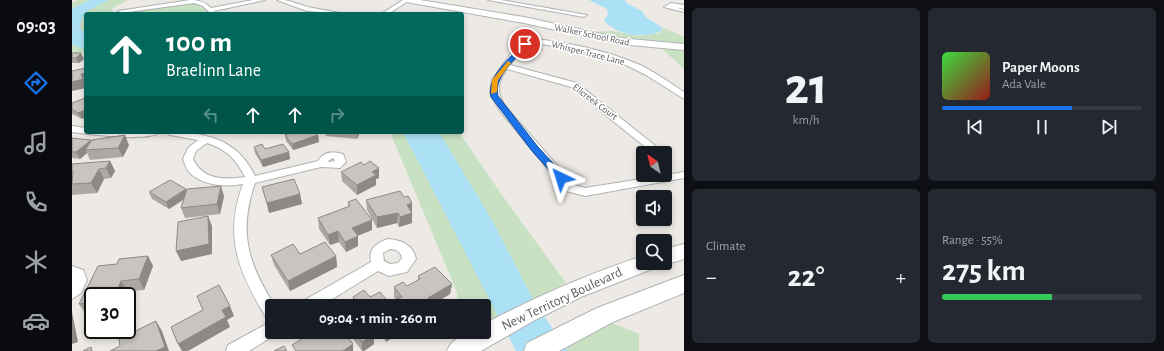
<!DOCTYPE html>
<html lang="en">
<head>
<meta charset="utf-8">
<style>
  body { margin:0; font-family:"Alegreya Sans",sans-serif; background:#242831; color:#f1f3f6; height:100vh; display:flex; flex-direction:column; font-size:15px; white-space:nowrap }
  * { box-sizing:border-box; margin:0 }
  p { font-size:13px; color:#9ea1a6 }
  .icon { flex:none; width:22px; height:22px; fill:none; stroke:currentColor; stroke-width:2; stroke-linecap:round; stroke-linejoin:round }
  .map { position:relative; flex:1; overflow:hidden }
  .sheet { display:flex; flex-direction:column; gap:8px; padding:8px; background:#0d0f14; width:480px }
  .sheet>* { flex:none }
  .guide { position:absolute; left:12px; top:12px; width:380px; height:122px; border-radius:4px; box-shadow:0 2px 6px #0003; background:#00695c; color:#fff; overflow:hidden }
  .needle { width:26px; rotate:326deg }
  .buttons { position:absolute; left:564px; top:146px; display:grid; gap:8px }
  .buttons a { display:grid; place-items:center; width:36px; height:36px; border-radius:4px; background:#171b24; box-shadow:0 2px 6px #0003; font-size:20px }
  .speed { position:absolute; left:12px; top:287px; display:flex; gap:8px; font-size:20px; font-weight:700; text-align:center }
  .speed>* { display:grid; place-content:center; width:52px; height:52px; border-radius:50%; background:#171b24; box-shadow:0 2px 6px #0003; line-height:1 }
  .speed .limit { border:2px solid #111; border-radius:6px; background:#fff; color:#111 }
  .pin { position:absolute; display:grid; place-items:center; width:34px; height:34px; color:#fff; margin:-17px; border:2px solid #fff; border-radius:50%; box-shadow:0 1px 4px #0007 }
  .me { position:absolute; width:44px; margin:-22px; rotate:319deg; stroke-linejoin:round; filter:drop-shadow(0 0 3px #0008) }
  .turn { display:flex; align-items:center; gap:14px; height:84px; padding:0 16px; font-size:18px }
  .turn .icon { width:52px; height:52px; stroke-width:2.5 }
  .turn b { display:block; font-size:28px; line-height:34px }
  .lanes { display:flex; align-items:center; height:38px; padding:0 16px; background:#0003; justify-content:center; gap:20px; direction:ltr }
  .lanes .off { opacity:.35 }
  .big { font-size:30px; font-weight:600; line-height:1.1 }
  .sheet .widget { flex:1; display:flex; flex-direction:column; justify-content:center; gap:6px; min-width:0; padding:0 14px; border-radius:6px; background:#242831 }
  .sheet .dial { align-items:center; gap:0 }
  .dial b { font-size:52px; line-height:1 }
  .song { display:flex; align-items:center; gap:12px }
  .cover { width:48px; height:48px; border-radius:6px; background:linear-gradient(135deg,hsl(120 70% 55%),hsl(0 70% 35%)) }
  .played { height:4px; border-radius:2px; background:linear-gradient(90deg,#1a73e8 65%,#363941 65%) }
  .keys { display:flex; justify-content:space-around; direction:ltr }
  .heat { display:flex; justify-content:space-between; align-items:center; font-size:22px; direction:ltr }
  .charge { height:6px; border-radius:3px; background:linear-gradient(90deg,#34c759 55%,#363941 0) }
  .sheet .tiles { flex:1; display:grid; gap:8px; grid-template-columns:repeat(2,1fr) }
  .trip { position:absolute; left:193px; top:299px; width:226px; height:40px; border-radius:4px; background:#171b24; box-shadow:0 2px 6px #0003; font-weight:600; line-height:40px; text-align:center }
  main { display:flex; flex:1; min-height:0 }
  .menu { display:flex; flex-direction:column; width:72px; justify-content:space-around; align-items:center; background:#090b0e; color:#9ea1a6 }
  .menu .icon { width:28px; height:28px }
  .menu .selected { color:#1a73e8 }
  .menu b { font-size:18px; color:#f1f3f6 }
  .map>svg:first-child { display:block }
  .green { fill:#c8e1c3 }
  .water { fill:#ace1f5 }
  .lines { fill:none; stroke-linecap:round; stroke-linejoin:round }
  .street-casing { stroke:#afb2b5; stroke-width:2 }
  .secondary-casing { stroke:#b0b4b7; stroke-width:2 }
  .street { fill:#fff; fill-rule:evenodd }
  .secondary { fill:#fff; fill-rule:evenodd }
  .wall { fill:#aca9a5 }
  .shaded-wall { fill:#8c8986 }
  .building { fill:#c8c4c0; stroke:#8c8986 }
  .route { fill:#1a73e8; stroke:#114b97 }
  .slow { fill:#f59e0b }
  .labels { text-anchor:middle; dominant-baseline:central; stroke-width:3; stroke-linejoin:round; paint-order:stroke }
  .far-street-label { font-size:10px; fill:#5c6063; stroke:#fff }
  .near-street-label { font-size:14px; fill:#5c6063; stroke:#fff }
</style>
</head>
<body>
<main>
<nav class="menu">
<b>09:03</b>
<svg class="icon selected" aria-label="directions" viewBox="0 0 24 24"><path d="M12 3l9 9-9 9-9-9zM9 14v-3h6M13 9l2 2-2 2"/></svg>
<svg class="icon" aria-label="music" viewBox="0 0 24 24"><path d="M9 18V5l10-2v13"/><circle cx="6" cy="18" r="3"/><circle cx="16" cy="16" r="3"/></svg>
<svg class="icon" aria-label="phone" viewBox="0 0 24 24"><path d="M5 4h4l2 5-3 2q2 4 5 5l2-3 5 2v4C11 20 4 13 5 4z"/></svg>
<svg class="icon" aria-label="climate" viewBox="0 0 24 24"><path d="M12 3v18M4 7l16 10M4 17L20 7"/></svg>
<svg class="icon" aria-label="car" viewBox="0 0 24 24"><path d="M5 17H2v-5l4-1 3-4h7l3 4 3 1v5h-3M9 17h6M6 11h13"/><circle cx="7" cy="17" r="2"/><circle cx="17" cy="17" r="2"/></svg>
</nav>
<div class="map">
<svg width="612" height="351" viewBox="0 0 612 351">
  <rect width="100%" height="100%" fill="#ede9e4"/>
  <path class="green" d="M5,0H56L39,9L41,10L39,12L44,14H14V54L0,53V3Z
    M341,0H353L455,18L519,32L540,31L567,36L588,33L592,28L612,37V46L575,43Z
    M121,2L127,4L138,14H47L62,10Z
    M590,49H612V69Z
    M318,132H387L427,191L494,283L412,325V306H388L384,290Z
    M535,321L567,334V351H478Z"/>
  <path class="water" d="M17,0H37L13,12L7,27L14,34V50L0,44V9Z
    M517,0H553L554,3L570,11L574,17L591,28L589,31C570,39 547,36 532,21L536,14L535,9Z
    M331,132H367L420,220L463,303L496,351H444Z"/>
  <g class="lines">
    <g class="street-casing">
      <path id="street" d="M118,0C127,0 133,2 139,8L181,0H193L142,11L145,14H139L131,6L122,3L49,13L46,11Z
        M205,0H213L236,7L273,14L235,11Z
        M331,0H338L316,14H309Z
        M416,0H429L515,15L512,17Z
        M599,3L612,5V9L603,7L612,10V12L592,7Z
        M464,39C498,43 536,51 568,65C583,72 598,83 612,92V99L574,75L554,65L508,51L464,43C452,45 445,55 438,65L505,83L586,148L581,151L577,150L499,87L435,69C425,83 424,93 434,107L502,185L513,188L612,172V178L513,196L494,191L428,111L418,93L420,80L439,53L454,41Z
        M0,126L14,128V132H88C78,142 15,134 0,132Z
        M93,132C132,132 165,138 183,176L246,161C251,152 261,151 271,154L274,162L268,168L249,167L183,183C166,232 176,264 203,306H200V321L195,319C167,273 151,237 171,184C155,187 131,186 118,173C114,169 113,164 111,159L116,148L126,140L98,135ZM135,143C154,149 164,159 173,177C152,180 131,180 121,159L124,151ZM261,158L263,161L257,162L256,161Z
        M316,239C330,240 341,245 344,259L335,272L317,276L306,271L249,306H228L231,301L299,262C296,249 304,243 316,239ZM318,249C324,249 329,252 330,258L326,263L318,264L312,261L311,253Z
        M0,266L11,270L15,280L9,293L0,299Z
        M200,321V332L206,333L177,351H154L156,345Z"/>
    </g>
    <g class="secondary-casing">
      <path id="secondary" d="M330,0H348L452,17L547,38L612,44V50L547,44L452,23L334,2Z
        M612,244V259L593,265L588,263H593V249Z
        M571,256V263H583L580,269L509,297L463,320L409,351H375C381,336 397,332 412,332V324C463,297 516,274 571,256Z
        M612,275V293L541,322L487,351H452L455,343L525,308Z"/>
    </g>
    <use href="#street" class="street"/>
    <use href="#secondary" class="secondary"/>
  </g>
  <path class="wall" d="M0,53L12,59L7,63H0Z
    M14,99V117L10,119L0,114V103Z
    M253,132H288L285,139L254,136Z
    M213,135H246L247,142L221,150L214,141Z
    M0,138L20,141L57,145L51,157L18,160L15,153L8,159L0,158Z
    M182,147L217,152L218,159L191,167L183,153Z
    M38,161L43,171L39,178L32,179L25,193L0,195V164Z
    M269,172L307,178L304,179V185L285,195L270,181Z
    M190,187L228,194L230,204L197,213Z
    M115,190L152,196L148,214L113,218L109,208L112,199L97,209L80,199L77,192Z
    M332,197L340,203V223L327,227L325,223L305,228L295,210L294,200Z
    M276,202L300,220V230L285,236L286,246L274,252L267,242L258,245L247,229L246,218L276,207Z
    M228,254L264,256L265,267L218,291L202,265L199,255Z
    M76,256L81,266L72,290L55,291L53,296H21V314H14L7,304L45,264Z
    M346,276L380,284L378,294L361,304L363,306H325V302L322,297V287L335,286L346,280Z
    M281,297H298L281,305Z
    M276,332H329L314,342L307,332L302,335V344L292,351H290Z"/>
  <path class="shaded-wall" d="M9,53L12,59L7,63L4,58Z
    M14,73V82H13L14,88L0,91V82L9,74Z
    M13,110L14,112V117L10,119L6,113Z
    M285,132H288L285,139Z
    M53,135L57,145L51,157L46,148Z
    M246,135L247,142L221,150L220,144Z
    M19,140L23,146L13,150L15,153L8,159L4,152Z
    M217,152L218,159L191,167L189,160Z
    M38,161L43,171L39,178L34,168Z
    M307,168V178L304,179V185L285,195V185L300,172Z
    M27,169L32,179L25,193L19,183Z
    M149,186L152,196L148,214L145,204Z
    M114,189L117,196L97,209L94,202Z
    M228,194L230,204L197,213L195,203Z
    M340,203V223L327,227L328,217L335,205Z
    M326,213L325,223L305,228V217Z
    M136,216L140,226V254L109,261L104,251Z
    M300,220V230L280,238V228Z
    M266,231L267,242L258,245L256,235Z
    M286,236V246L274,252L273,242Z
    M76,256L81,266L72,290L67,279Z
    M264,256L265,267L218,291L216,281Z
    M49,281L55,291L53,296H43Z
    M380,284L378,294L359,306L356,298Z
    M158,306L162,316L155,320L158,327L116,351H110L106,344L150,310Z
    M0,312L6,342L0,344Z
    M84,321L90,331L97,351H84Z
    M298,332H307L302,335V344L292,351H290V342Z
    M314,332H329L314,342Z
    M281,344V351H271Z"/>
  <path class="building" d="M0,53H9L4,58H0Z
    M14,68V73L9,74L11,79L0,82V71Z
    M13,98L14,99V110H13L6,113L0,109V103Z
    M222,132H243L246,135L220,144L213,135Z
    M53,135L46,148L13,150L20,140Z
    M0,138L19,140L4,152H0Z
    M190,144L193,149L211,144L217,152L189,160L182,147Z
    M38,161L34,168L27,169L19,183L0,184L1,171H0V164Z
    M298,161L307,168L300,172L304,175L285,185L269,172L289,162L292,165Z
    M222,179L228,194L195,203L190,187Z
    M98,180L114,189L94,202L77,192Z
    M149,186L145,204L109,208L115,189Z
    M328,191L332,197L336,196L340,203L335,205L340,213L328,217L326,213L305,217L294,200Z
    M284,199L300,220L280,228L286,236L273,242L266,231L256,235L246,218L278,206L276,202Z
    M136,216L137,244L104,251L106,222Z
    M253,242L264,256L216,281L199,255L221,244L228,254Z
    M76,256L67,279L49,281L43,296H21V303L7,304L26,266L45,264L47,259Z
    M363,267L380,284L356,298L363,306H331L325,299L330,297L322,287L331,282L335,286L348,279L346,276Z
    M147,285L158,306L150,310L154,317L106,344L99,327L131,310L125,296Z
    M292,290L298,297L308,292L320,306H280L285,303L281,297Z
    M84,321L93,347L84,351H38L48,346L47,339Z
    M241,332H272L281,344L271,351H224L220,345Z
    M283,332H301L302,334L290,342Z
    M212,346L215,351H202Z
    M19,347L20,351H11Z"/>
  <path class="route" d="M451,43L456,44C445,59 421,76 426,96L466,147L493,176V180H486L460,151L419,97C414,76 439,58 451,43Z"/>
  <path class="slow" d="M436,61L439,63L426,80L425,92L419,94L420,80Z"/>
  <g class="labels">
    <g class="far-street-label">
      <text transform="translate(520 35) rotate(12)">Walker School Road</text>
      <text transform="translate(516 53) rotate(14)">Whisper Trace Lane</text>
      <text transform="translate(523 102) rotate(37)">Ellcreek Court</text>
    </g>
    <g class="near-street-label">
      <text transform="translate(490 299) rotate(-25)">New Territory Boulevard</text>
    </g>
  </g>
</svg>
<div class="buttons">
<a><svg class="needle" viewBox="-14 -14 28 28"><path d="M0-13l5 13h-10z" fill="#e53935"/><path d="M0 13l5-13h-10z" fill="#9ea1a6"/></svg></a>
<a><svg class="icon" aria-label="sound" viewBox="0 0 24 24"><path d="M4 9h4l5-4v14l-5-4H4zM17 9q2 3 0 6"/></svg></a>
<a><svg class="icon" aria-label="search" viewBox="0 0 24 24"><circle cx="10" cy="10" r="6"/><path d="M15 15l6 6"/></svg></a>
</div>
<div class="speed"><div class="limit">30</div></div>
<div class="pin" style="left:453px;top:44px;background:#d93025"><svg class="icon" aria-label="arrive" viewBox="0 0 24 24"><path d="M6 21V4h12l-3 4 3 4H6"/></svg></div>
<svg class="me" style="left:489px;top:178px" viewBox="-20 -20 40 40"><path d="M0-17L14 15 0 8-14 15z" fill="#1a73e8" stroke="#fff" stroke-width="4"/></svg>
<div class="trip">09:04 · 1 min · 260 m</div>
<div class="guide">
<div class="turn"><svg class="icon" aria-label="ahead" viewBox="0 0 24 24"><path d="M12 20V5M6 11l6-6 6 6"/></svg><div><b>100 m</b>Braelinn Lane</div></div>
<div class="lanes"><svg class="icon off" aria-label="left" viewBox="0 0 24 24"><path d="M17 20v-9H6M10 6l-5 5 5 5"/></svg><svg class="icon" aria-label="ahead" viewBox="0 0 24 24"><path d="M12 20V5M6 11l6-6 6 6"/></svg><svg class="icon" aria-label="ahead" viewBox="0 0 24 24"><path d="M12 20V5M6 11l6-6 6 6"/></svg><svg class="icon off" aria-label="right" viewBox="0 0 24 24"><path d="M7 20v-9h11M14 6l5 5-5 5"/></svg></div>
</div>
</div>
<section class="sheet">
<div class="tiles">
<div class="widget dial"><b>21</b><p>km/h</p></div>
<div class="widget">
<div class="song"><i class="cover"></i><div><b>Paper Moons</b><p>Ada Vale</p></div></div>
<div class="played"></div>
<div class="keys"><svg class="icon" aria-label="previous" viewBox="0 0 24 24"><path d="M18 5L8 12l10 7zM5 5v14"/></svg><svg class="icon" aria-label="pause" viewBox="0 0 24 24"><path d="M8 5v14M16 5v14"/></svg><svg class="icon" aria-label="next" viewBox="0 0 24 24"><path d="M6 5l10 7-10 7zM19 5v14"/></svg></div>
</div>
<div class="widget"><p>Climate</p>
<div class="heat"><a>−</a><b class="big">22°</b><a>+</a></div>
</div>
<div class="widget"><p>Range · 55%</p><b class="big">275 km</b><div class="charge"></div></div>
</div>
</section>
</main>
</body>
</html>
